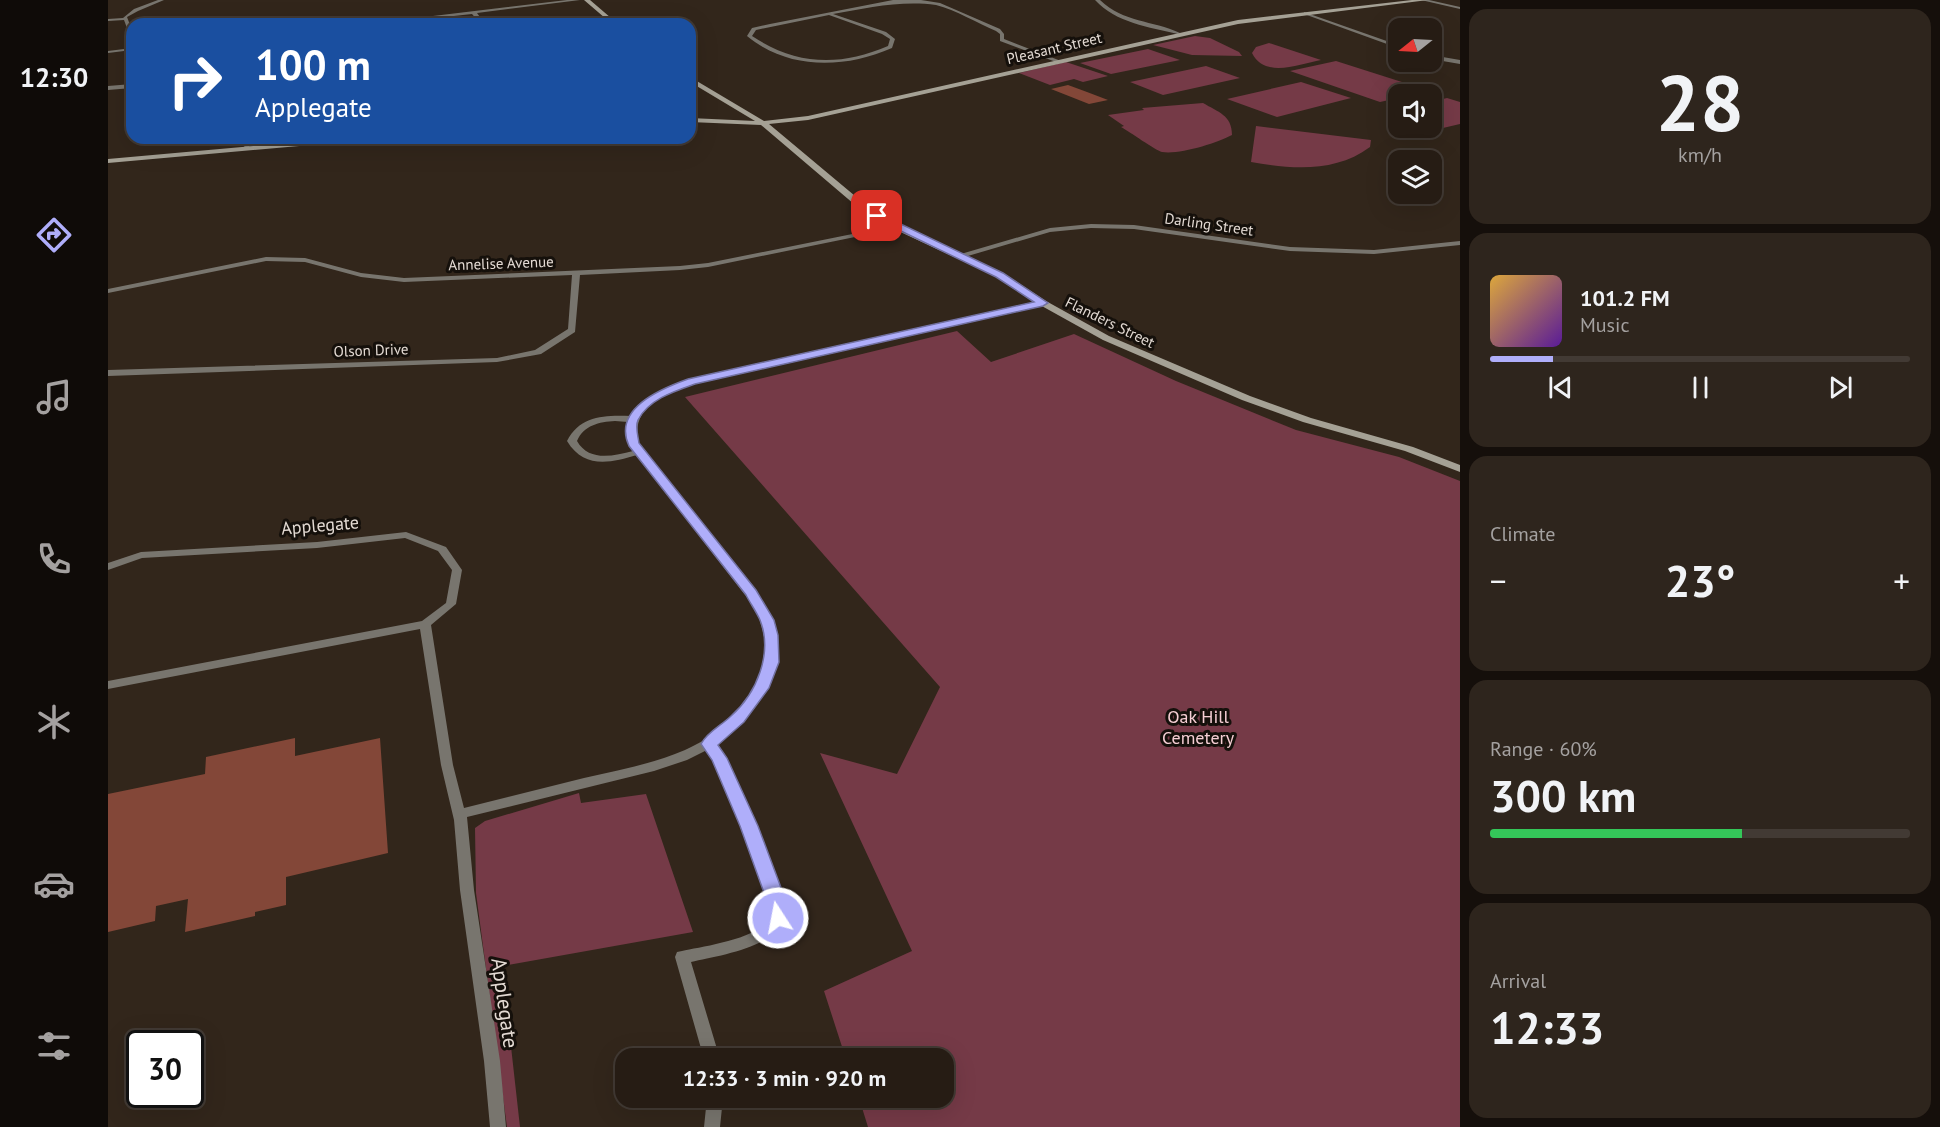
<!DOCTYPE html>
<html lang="en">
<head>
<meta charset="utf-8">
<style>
  body { margin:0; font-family:"PT Sans",sans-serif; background:#2e251d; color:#f1f3f6; height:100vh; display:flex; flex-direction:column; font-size:22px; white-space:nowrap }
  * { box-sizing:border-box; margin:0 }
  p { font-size:20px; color:#a4a1a0 }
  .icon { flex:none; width:33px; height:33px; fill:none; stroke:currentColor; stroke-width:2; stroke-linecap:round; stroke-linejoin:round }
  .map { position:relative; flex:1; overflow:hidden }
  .drawer { display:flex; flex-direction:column; gap:9px; padding:9px; background:#150f0b; width:480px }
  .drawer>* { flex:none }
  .top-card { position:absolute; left:18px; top:18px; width:570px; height:126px; border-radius:18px; box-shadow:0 6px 24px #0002,0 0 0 2px #423a34; background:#1a4fa0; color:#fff; overflow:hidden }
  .needle { width:39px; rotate:252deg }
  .buttons { position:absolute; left:1280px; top:18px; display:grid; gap:12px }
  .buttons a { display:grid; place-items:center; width:54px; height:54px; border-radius:12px; background:#261c14; box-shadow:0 6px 24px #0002,0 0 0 2px #423a34; font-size:30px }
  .speed { position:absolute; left:18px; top:1030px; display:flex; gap:12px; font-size:30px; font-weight:700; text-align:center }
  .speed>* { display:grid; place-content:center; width:78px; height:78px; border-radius:50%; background:#261c14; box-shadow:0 6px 24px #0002,0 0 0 2px #423a34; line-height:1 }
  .speed .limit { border:3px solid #111; border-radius:9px; background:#fff; color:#111 }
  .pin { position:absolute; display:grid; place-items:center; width:51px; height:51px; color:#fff; margin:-26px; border-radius:12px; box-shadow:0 3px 9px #0006 }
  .me { position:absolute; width:66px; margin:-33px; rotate:349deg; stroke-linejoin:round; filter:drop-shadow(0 0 4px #0008) }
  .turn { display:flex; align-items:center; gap:21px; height:126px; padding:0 30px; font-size:27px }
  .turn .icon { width:78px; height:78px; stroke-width:2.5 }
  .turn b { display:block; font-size:42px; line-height:51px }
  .big { font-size:45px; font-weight:700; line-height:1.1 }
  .drawer .widget { flex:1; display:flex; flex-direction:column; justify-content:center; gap:9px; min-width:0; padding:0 21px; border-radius:18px; background:#2e251d }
  .drawer .dial { align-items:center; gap:0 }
  .dial b { font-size:78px; line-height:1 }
  .song { display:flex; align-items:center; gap:18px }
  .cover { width:72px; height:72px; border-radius:9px; background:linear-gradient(135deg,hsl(40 70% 55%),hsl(270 70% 35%)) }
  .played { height:6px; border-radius:3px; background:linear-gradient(90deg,#afaefa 15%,#423a34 15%) }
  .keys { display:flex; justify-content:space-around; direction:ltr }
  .heat { display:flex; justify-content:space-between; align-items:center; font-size:33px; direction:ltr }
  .charge { height:9px; border-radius:4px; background:linear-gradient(90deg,#34c759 60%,#423a34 0) }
  .trip { position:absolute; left:507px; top:1048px; width:339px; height:60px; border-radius:18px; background:#261c14; box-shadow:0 6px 24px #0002,0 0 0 2px #423a34; font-weight:700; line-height:60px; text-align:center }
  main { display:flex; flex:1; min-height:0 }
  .menu { display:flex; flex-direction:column; width:108px; justify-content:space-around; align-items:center; background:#0f0b08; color:#a4a1a0 }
  .menu .icon { width:42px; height:42px }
  .menu .current { color:#afaefa }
  .menu b { font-size:27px; color:#f1f3f6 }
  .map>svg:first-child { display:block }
  .green { fill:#753a47 }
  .building { fill:#834738 }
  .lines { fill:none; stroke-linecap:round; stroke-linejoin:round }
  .street { fill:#78756e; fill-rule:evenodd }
  .secondary { fill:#a5a195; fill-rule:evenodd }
  .route { fill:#afaefa; stroke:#7271a2; stroke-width:1.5 }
  .labels { text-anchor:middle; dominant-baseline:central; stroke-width:6; stroke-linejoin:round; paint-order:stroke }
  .far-street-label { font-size:15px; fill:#e4dbd4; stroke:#15100b }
  .street-label { font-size:18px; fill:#e4dbd4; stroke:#15100b }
  .park-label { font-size:18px; fill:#f6ced4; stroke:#15100b }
  .near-street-label { font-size:21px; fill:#e4dbd4; stroke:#15100b }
</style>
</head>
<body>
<main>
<nav class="menu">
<b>12:30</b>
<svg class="icon current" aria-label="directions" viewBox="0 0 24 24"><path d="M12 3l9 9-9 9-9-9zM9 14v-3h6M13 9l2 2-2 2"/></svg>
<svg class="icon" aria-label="music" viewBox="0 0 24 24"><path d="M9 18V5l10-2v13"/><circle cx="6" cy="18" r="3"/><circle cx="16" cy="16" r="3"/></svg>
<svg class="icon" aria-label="phone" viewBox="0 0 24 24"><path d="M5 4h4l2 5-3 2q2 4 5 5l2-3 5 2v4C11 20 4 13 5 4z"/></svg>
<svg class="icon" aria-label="climate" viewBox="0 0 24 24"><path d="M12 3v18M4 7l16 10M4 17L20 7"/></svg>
<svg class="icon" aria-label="car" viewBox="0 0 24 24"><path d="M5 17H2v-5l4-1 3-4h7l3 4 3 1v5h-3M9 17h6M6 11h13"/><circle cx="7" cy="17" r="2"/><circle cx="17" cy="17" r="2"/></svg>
<svg class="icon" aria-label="filters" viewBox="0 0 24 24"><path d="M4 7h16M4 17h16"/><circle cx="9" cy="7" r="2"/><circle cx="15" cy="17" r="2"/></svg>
</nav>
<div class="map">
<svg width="1352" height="1127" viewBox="0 0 1352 1127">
  <rect width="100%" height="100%" fill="#32261b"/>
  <path class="green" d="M1087,36L1102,38L1131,52L1134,56L1084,55L1045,45Z
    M1161,43L1213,60C1191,64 1157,79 1144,53L1148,47Z
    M1040,49L1072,60L1003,74L972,63Z
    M1228,61L1319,90L1290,94V98L1272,102L1182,71Z
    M958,62L1000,76L975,82L966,79L942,85L911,73Z
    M1098,66L1132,78L1055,95L1022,82Z
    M1193,82L1243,98L1169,117L1119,99Z
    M1339,98L1352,102V124L1322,131L1310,128H1323V102Z
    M1095,103C1110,112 1124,115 1124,135C1109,143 1071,155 1054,152C1047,150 1022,132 1013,127L1016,126L1000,115L1036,110L1034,108Z
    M1148,126L1263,140L1262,147C1227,173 1184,169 1143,162Z
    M849,331L883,362L966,334L1068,381L1188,430L1291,457L1352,481V1127H760L751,1098H836V1059H738L716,991L804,951L712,753L789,774L832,687L577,397Z
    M471,793L473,803L538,794L585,932L394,966L412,1127H399L368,893L367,828L377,821Z"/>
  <path class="building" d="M960,85L979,92L1000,100L981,104L943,89Z
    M187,738V756L272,738L280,853L178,877V905L147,912V916L77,932L80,899L48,906L47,921L0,932V794L97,774L98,757Z"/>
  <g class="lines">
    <path class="street" d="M50,0H56L30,11L19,17L24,30V37L22,36L16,20L0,21V19L15,18L26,9Z
      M459,0H472L369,13L377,24H373L364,14L300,21L193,23L191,22L193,21L300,19Z
      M785,0H813L832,3L892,29L896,34V39L953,61L948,62L892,41V34L888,31C869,23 848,10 828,5C794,0 758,8 725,14L778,32L787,39L784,48C736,69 680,70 639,36L644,28L662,24ZM721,15L774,34L782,39L780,46C731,67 688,65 644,36L648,30Z
      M987,0H992C1016,23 1044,20 1072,33L1070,34C1041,27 1008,23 987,0Z
      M1313,0H1321L1352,7V9Z
      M1196,12L1290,45V48L1196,14Z
      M24,48V50L0,53V51Z
      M1323,55L1352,60V64L1323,59Z
      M24,84V88L0,90V86Z
      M134,138H140L142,150L137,149Z
      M983,224L1026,225L1182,247L1266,250L1352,241V245L1266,254L1182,251L1026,229L983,228L942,232L853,258L846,256L942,228Z
      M789,225L791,226V228L600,267L572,270L472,275L467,332L433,354L389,362L0,376V370L389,358L427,350L460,329L464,275L296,282L253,277L197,262L158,261L0,293V289L158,257L197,258L253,273L296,278L572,266L600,263Z
      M935,301H938V305L586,383C556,394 523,405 530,444L657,606C687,661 654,712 608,744C640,792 657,847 676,901C676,907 678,914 676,920C665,948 609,956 583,962L612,1059H596L567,957L569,952L574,951C593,947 658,938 663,915C664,911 662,905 662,901C644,850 629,796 599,750L579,760L546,771L359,817L366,890L392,1061L398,1127H382L376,1061L352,890L346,820L333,765L312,629L0,689V681L314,621L338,603L344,570L330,551L297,538L209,548L34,558L0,570V563L33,552L209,542L298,532L338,547L354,570L348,604L323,625L345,765L356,808C396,798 436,788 476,778C510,770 545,764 577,750C617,733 657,695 657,648C657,634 652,622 648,609L529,455C502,463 476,469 459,441C472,415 498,415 523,416C536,395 559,387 581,379ZM507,421L520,422C518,433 518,441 525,451C505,456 481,462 469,441C476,425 491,422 507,421Z
      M599,1098H615L612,1127H596Z"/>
    <path class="secondary" d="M476,0H482L510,24H504Z
      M1304,0H1320L1130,24L700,120L661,124L759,206L792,225L895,273L938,301L1001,336L1142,396L1203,418L1305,447L1352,465V472L1297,451L1195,422L1134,400L995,340L932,305L889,277L786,229L753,210L653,125L582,122V118L647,121L582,82V77L656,121L700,116L1130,20Z
      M236,138H262L259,140L0,163V159Z"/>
  </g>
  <path class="route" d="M766,214H772L895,273L940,303L935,306L587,384C567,391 541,399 530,420C527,426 530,436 531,443L648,590L666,620L670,635L671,662L661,688L636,722L610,745L619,758L650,826L678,901L679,918L676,923L670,925L663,923L659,901L632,826L604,760L593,744C599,732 614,725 623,716C649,693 665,653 652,620C648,611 642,603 638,595L521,446C504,409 552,389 580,379L926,302L888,277L766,218Z"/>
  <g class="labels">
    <g class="far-street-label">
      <text transform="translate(946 48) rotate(-13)">Pleasant Street</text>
      <text transform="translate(1101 224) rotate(8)">Darling Street</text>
      <text transform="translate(393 263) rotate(-2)">Annelise Avenue</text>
      <text transform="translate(1002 322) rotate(26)">Flanders Street</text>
      <text transform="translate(263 350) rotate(-2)">Olson Drive</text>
    </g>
    <g class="street-label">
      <text transform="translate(212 525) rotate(-5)">Applegate</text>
    </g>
    <g class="park-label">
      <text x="1090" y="716">Oak Hill<tspan x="1090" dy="21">Cemetery</tspan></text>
    </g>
    <g class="near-street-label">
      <text transform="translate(397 1003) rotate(82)">Applegate</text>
    </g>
  </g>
</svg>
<div class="buttons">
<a><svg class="needle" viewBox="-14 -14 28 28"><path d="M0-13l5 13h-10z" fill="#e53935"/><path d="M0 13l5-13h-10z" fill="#a4a1a0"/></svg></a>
<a><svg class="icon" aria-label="sound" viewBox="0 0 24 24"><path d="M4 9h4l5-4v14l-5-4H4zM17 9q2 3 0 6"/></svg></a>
<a><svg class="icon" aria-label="layers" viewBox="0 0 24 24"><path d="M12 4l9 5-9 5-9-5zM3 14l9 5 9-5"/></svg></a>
</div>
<div class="speed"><div class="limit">30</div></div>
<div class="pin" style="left:769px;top:216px;background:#d93025"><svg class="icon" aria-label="arrive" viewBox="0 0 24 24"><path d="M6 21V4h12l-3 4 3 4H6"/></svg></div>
<svg class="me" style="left:670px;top:918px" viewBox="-20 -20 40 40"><circle r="17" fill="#afaefa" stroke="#fff" stroke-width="3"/><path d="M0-11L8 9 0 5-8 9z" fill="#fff"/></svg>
<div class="trip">12:33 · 3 min · 920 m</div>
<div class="top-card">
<div class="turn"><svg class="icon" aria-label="right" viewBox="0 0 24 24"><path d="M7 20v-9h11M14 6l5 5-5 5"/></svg><div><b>100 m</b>Applegate</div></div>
</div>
</div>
<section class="drawer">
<div class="widget dial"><b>28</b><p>km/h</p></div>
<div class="widget">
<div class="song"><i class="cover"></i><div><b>101.2 FM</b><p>Music</p></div></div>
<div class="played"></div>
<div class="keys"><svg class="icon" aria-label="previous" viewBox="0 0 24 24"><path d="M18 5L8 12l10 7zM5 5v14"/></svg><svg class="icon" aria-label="pause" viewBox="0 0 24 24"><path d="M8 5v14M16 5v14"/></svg><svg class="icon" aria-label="next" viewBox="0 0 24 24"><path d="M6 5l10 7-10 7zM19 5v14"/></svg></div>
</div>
<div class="widget"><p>Climate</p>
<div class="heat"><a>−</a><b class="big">23°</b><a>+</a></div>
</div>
<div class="widget"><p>Range · 60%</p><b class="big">300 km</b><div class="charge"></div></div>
<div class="widget"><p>Arrival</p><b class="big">12:33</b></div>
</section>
</main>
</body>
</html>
